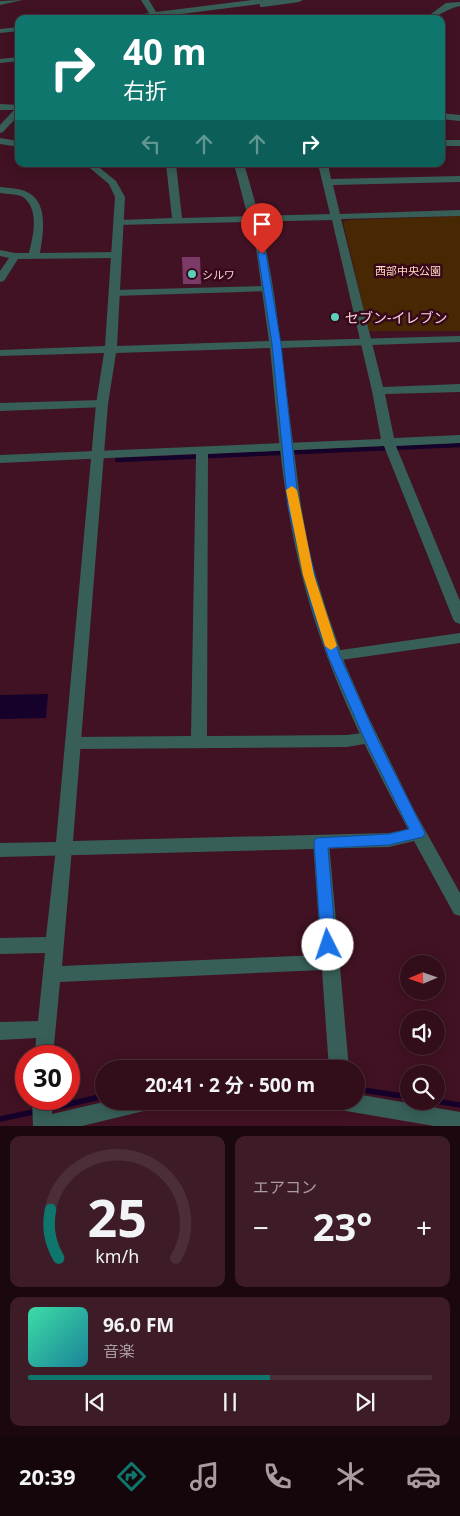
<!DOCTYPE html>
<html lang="ja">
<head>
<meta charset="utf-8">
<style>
  body { margin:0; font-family:"Noto Sans","Noto Sans JP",sans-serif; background:#3d1c27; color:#f1f3f6; height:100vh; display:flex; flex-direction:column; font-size:19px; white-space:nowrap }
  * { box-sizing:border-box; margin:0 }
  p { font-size:16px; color:#a89ca2 }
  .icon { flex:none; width:28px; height:28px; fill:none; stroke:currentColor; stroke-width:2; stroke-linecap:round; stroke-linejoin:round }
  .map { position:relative; height:1126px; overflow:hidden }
  .details { display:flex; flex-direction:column; gap:10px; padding:10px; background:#1b080e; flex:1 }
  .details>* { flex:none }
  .banner { position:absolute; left:15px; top:15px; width:430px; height:152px; border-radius:10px; box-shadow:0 2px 12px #0003,0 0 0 1px #4c2e39; background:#0f766e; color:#fff; overflow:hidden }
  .needle { width:32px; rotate:268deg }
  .fabs { position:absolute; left:400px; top:955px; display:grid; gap:10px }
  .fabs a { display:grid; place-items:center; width:45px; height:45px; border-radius:50%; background:#310e1a; box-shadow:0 2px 12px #0003,0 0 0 1px #4c2e39; font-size:25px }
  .speed { position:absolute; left:15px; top:1045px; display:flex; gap:10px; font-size:25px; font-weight:700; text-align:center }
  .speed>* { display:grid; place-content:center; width:65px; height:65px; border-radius:50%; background:#310e1a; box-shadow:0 2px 12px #0003,0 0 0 1px #4c2e39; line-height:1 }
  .speed .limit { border:8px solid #d22; background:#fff; color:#111 }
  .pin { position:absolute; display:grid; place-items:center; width:42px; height:42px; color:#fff; margin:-51px -21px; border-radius:50% 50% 50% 0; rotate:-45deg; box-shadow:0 0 5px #0007 }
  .pin .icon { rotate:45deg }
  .me { position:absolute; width:55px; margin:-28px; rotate:356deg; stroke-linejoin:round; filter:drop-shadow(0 0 4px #0008) }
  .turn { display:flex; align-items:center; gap:18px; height:105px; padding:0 25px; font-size:22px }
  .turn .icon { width:65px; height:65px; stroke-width:2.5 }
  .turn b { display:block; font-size:35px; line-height:42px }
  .lanes { display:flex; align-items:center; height:48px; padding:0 25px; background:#0003; justify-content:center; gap:25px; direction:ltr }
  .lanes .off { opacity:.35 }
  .big { font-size:38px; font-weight:700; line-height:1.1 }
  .details .tile { flex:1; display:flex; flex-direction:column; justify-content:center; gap:8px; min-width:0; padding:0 18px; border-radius:10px; background:#3d1c27 }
  .details .dial { align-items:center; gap:0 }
  .dial svg { height:130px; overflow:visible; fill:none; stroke:#4c2e39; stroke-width:7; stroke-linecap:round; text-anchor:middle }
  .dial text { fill:#f1f3f6; stroke:none }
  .song { display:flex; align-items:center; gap:15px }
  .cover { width:60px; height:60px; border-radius:8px; background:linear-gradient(135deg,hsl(160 70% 55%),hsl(190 70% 35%)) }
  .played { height:5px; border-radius:2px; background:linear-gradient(90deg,#0f766e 60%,#4c2e39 60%) }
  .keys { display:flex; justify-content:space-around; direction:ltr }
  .heat { display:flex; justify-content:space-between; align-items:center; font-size:28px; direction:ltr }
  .details .tiles { flex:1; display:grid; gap:10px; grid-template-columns:1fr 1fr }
  .tile:last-child { grid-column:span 2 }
  .trip { position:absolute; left:95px; top:1060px; width:270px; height:50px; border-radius:25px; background:#310e1a; box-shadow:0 2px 12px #0003,0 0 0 1px #4c2e39; font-weight:700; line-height:50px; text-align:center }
  .dock { display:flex; height:80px; justify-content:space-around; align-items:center; background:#14060a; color:#a89ca2 }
  .dock .icon { width:35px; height:35px }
  .dock .selected { color:#0f766e }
  .dock b { font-size:22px; color:#f1f3f6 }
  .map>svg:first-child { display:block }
  .green { fill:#482703 }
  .water { fill:#16012b }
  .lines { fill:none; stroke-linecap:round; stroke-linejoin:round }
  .stream-far1 { stroke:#16012b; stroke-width:4.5 }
  .stream { stroke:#16012b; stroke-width:5.5 }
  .building { fill:#7b3b66 }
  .minor { fill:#375f58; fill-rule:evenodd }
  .tertiary { fill:#375f58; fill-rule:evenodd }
  .route { fill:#1a73e8; stroke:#114b97 }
  .slow { fill:#f59e0b }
  .poi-dot { fill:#5bcebc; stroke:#36081a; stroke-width:2 }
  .labels { text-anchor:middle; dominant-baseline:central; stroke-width:5; stroke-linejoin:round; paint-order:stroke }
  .far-park-label { font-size:11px; fill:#ffdcbf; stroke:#36081a }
  .far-poi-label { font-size:11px; fill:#f6d6dd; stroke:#36081a; text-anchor:start }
  .poi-label { font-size:14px; fill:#f6d6dd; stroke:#36081a; text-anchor:start }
</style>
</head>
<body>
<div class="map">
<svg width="460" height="1126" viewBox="0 0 460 1126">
  <rect width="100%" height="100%" fill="#411223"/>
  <path class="green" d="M460,216V331H369L343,222L348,220Z"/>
  <path class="water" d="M48,694L46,718L0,719V695Z"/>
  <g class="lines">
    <path class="stream-far1" d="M117,460L460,445"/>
    <path class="stream" d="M356,1089L409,1097
      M436,1101L460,1105
      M48,1109L104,1096
      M0,1119L38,1111"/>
  </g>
  <path class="building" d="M182,257H200L201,284H183Z"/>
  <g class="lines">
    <path class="minor" d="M23,0L0,5V1Z
      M460,2V6C446,8 438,19 424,19L446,3Z
      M19,57V61L0,63V59Z
      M0,104L19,105V115L3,132L0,133V125L14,110H0Z
      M441,113L460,115V121L441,119Z
      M441,140H460V146H441Z
      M166,164H176L182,218L330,214L318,164H328L331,179L460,176V182L333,185L340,214L460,210V216L341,219L383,387L460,384V392L385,394L394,438L460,435V443L396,446L460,601V624L455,622L453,619L384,446L208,454L207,736L347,735L370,732L376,734L378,738L376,742L347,747L73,749L67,747L65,743L67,739L73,737L191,736L196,454L0,463V455L381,439L372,391L332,220L115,225V221L119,220L172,218Z
      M0,187C8,188 20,188 27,192C49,202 43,235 40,253L117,252L122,255L117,258L18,259L4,281L0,282V271L9,258L0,256V250L15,253H29C33,236 40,210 23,197C18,194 6,194 0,193Z
      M267,286L271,287L272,289L271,291L114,296L109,293L114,290Z
      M102,400L106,401L108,404L106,407L0,411V403Z
      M460,633V643L334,661L329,660L327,656L329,652L334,651Z
      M321,835L327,837L329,842L349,1069H329L322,970L60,982L53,1056H35L36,1038L0,1040V1022L38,1021L45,953L0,954V938L46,937L56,848L58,843L64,841L70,843L72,848L62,966L321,955L313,842L315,837Z
      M356,1094L460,1112V1126H434L340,1110L333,1108L330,1101H356Z
      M32,1099H52V1114L108,1101H158L155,1108L148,1110L82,1126H33Z"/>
    <path class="tertiary" d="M141,0H149L156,12L252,0H303L299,2L263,7H260V4L158,17L160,19H117L149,13Z
      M19,27V31L0,33V29Z
      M0,138L19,141V147L0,144Z
      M85,164H95L116,181L125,197L117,346L269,341L256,248L234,164H244C262,222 274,281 280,341L460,336V342L281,348L301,506L311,560L327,612L345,664L367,714L414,810L460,893V916L454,914L414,841L389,847L0,857V843L56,842L96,404L104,353L0,356V350L105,346L115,197L109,184ZM270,348C277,419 282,490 298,559C319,654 362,743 408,829L389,833L73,841L108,404L116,353Z"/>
  </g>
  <path class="route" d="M259,252L266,254L281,344L299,507L321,601L340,656L377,738L425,833L423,837L389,845L328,848L336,945L334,950L328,952L323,950L321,945L314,842L316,838L389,834L409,829L364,738L328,656L310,601L288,507L272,344L258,254Z"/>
  <path class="slow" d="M292,486L297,490L314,575L337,646L331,650L325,646L303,575L286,490Z"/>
  <g class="poi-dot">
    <circle cx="192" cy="274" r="5"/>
    <circle cx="335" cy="317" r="5"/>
  </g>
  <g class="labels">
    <g class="far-park-label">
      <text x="408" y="270">西部中央公園</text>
    </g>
    <g class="far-poi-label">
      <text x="202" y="274">シルワ</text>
    </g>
    <g class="poi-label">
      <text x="345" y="317">セブン-イレブン</text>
    </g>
  </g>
</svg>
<div class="fabs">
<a><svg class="needle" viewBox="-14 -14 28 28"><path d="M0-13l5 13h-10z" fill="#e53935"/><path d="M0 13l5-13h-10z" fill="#a89ca2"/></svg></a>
<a><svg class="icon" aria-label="sound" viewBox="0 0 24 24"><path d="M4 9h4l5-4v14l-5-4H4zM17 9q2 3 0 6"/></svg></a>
<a><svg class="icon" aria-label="search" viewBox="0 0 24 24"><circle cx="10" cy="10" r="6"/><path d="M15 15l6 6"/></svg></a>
</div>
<div class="speed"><div class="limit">30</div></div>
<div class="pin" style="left:262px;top:254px;background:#d93025"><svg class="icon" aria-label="arrive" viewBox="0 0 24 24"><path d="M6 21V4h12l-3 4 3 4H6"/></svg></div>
<svg class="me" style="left:328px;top:945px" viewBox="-20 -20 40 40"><circle r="19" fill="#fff"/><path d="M0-13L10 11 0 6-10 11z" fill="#1a73e8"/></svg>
<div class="trip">20:41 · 2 分 · 500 m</div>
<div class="banner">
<div class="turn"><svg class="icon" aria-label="right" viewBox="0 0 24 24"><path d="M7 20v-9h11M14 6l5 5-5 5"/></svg><div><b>40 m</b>右折</div></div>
<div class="lanes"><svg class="icon off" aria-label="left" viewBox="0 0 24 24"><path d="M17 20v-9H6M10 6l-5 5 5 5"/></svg><svg class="icon off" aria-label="ahead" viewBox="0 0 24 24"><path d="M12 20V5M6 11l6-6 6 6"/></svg><svg class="icon off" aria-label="ahead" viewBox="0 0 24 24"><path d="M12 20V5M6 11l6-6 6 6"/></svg><svg class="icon" aria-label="right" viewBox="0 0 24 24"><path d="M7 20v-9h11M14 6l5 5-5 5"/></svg></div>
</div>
</div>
<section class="details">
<div class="tiles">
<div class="tile dial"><svg viewBox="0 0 100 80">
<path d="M14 69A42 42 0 1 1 86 69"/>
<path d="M14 69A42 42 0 0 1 9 39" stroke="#0f766e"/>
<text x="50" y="56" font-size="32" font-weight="700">25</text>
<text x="50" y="72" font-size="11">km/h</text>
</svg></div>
<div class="tile"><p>エアコン</p>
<div class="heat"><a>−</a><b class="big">23°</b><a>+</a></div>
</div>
<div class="tile">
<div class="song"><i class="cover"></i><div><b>96.0 FM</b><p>音楽</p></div></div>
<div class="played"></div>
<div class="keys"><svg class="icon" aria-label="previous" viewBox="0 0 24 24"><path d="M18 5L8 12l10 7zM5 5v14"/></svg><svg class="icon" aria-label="pause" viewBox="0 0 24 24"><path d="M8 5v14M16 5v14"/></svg><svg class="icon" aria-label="next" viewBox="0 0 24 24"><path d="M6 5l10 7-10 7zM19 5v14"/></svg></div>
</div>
</div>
</section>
<nav class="dock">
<b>20:39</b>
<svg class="icon selected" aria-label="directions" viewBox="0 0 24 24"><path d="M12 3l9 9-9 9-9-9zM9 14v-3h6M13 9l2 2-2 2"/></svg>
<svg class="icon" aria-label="music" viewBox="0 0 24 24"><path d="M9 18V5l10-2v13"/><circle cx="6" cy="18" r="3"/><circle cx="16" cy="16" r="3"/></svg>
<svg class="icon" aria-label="phone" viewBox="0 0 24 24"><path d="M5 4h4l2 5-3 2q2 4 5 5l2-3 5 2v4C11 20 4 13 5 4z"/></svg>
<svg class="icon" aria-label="climate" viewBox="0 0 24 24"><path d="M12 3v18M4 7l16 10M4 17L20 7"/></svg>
<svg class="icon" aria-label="car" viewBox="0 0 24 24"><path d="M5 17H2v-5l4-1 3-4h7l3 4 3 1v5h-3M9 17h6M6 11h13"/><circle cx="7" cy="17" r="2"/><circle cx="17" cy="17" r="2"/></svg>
</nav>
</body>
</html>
